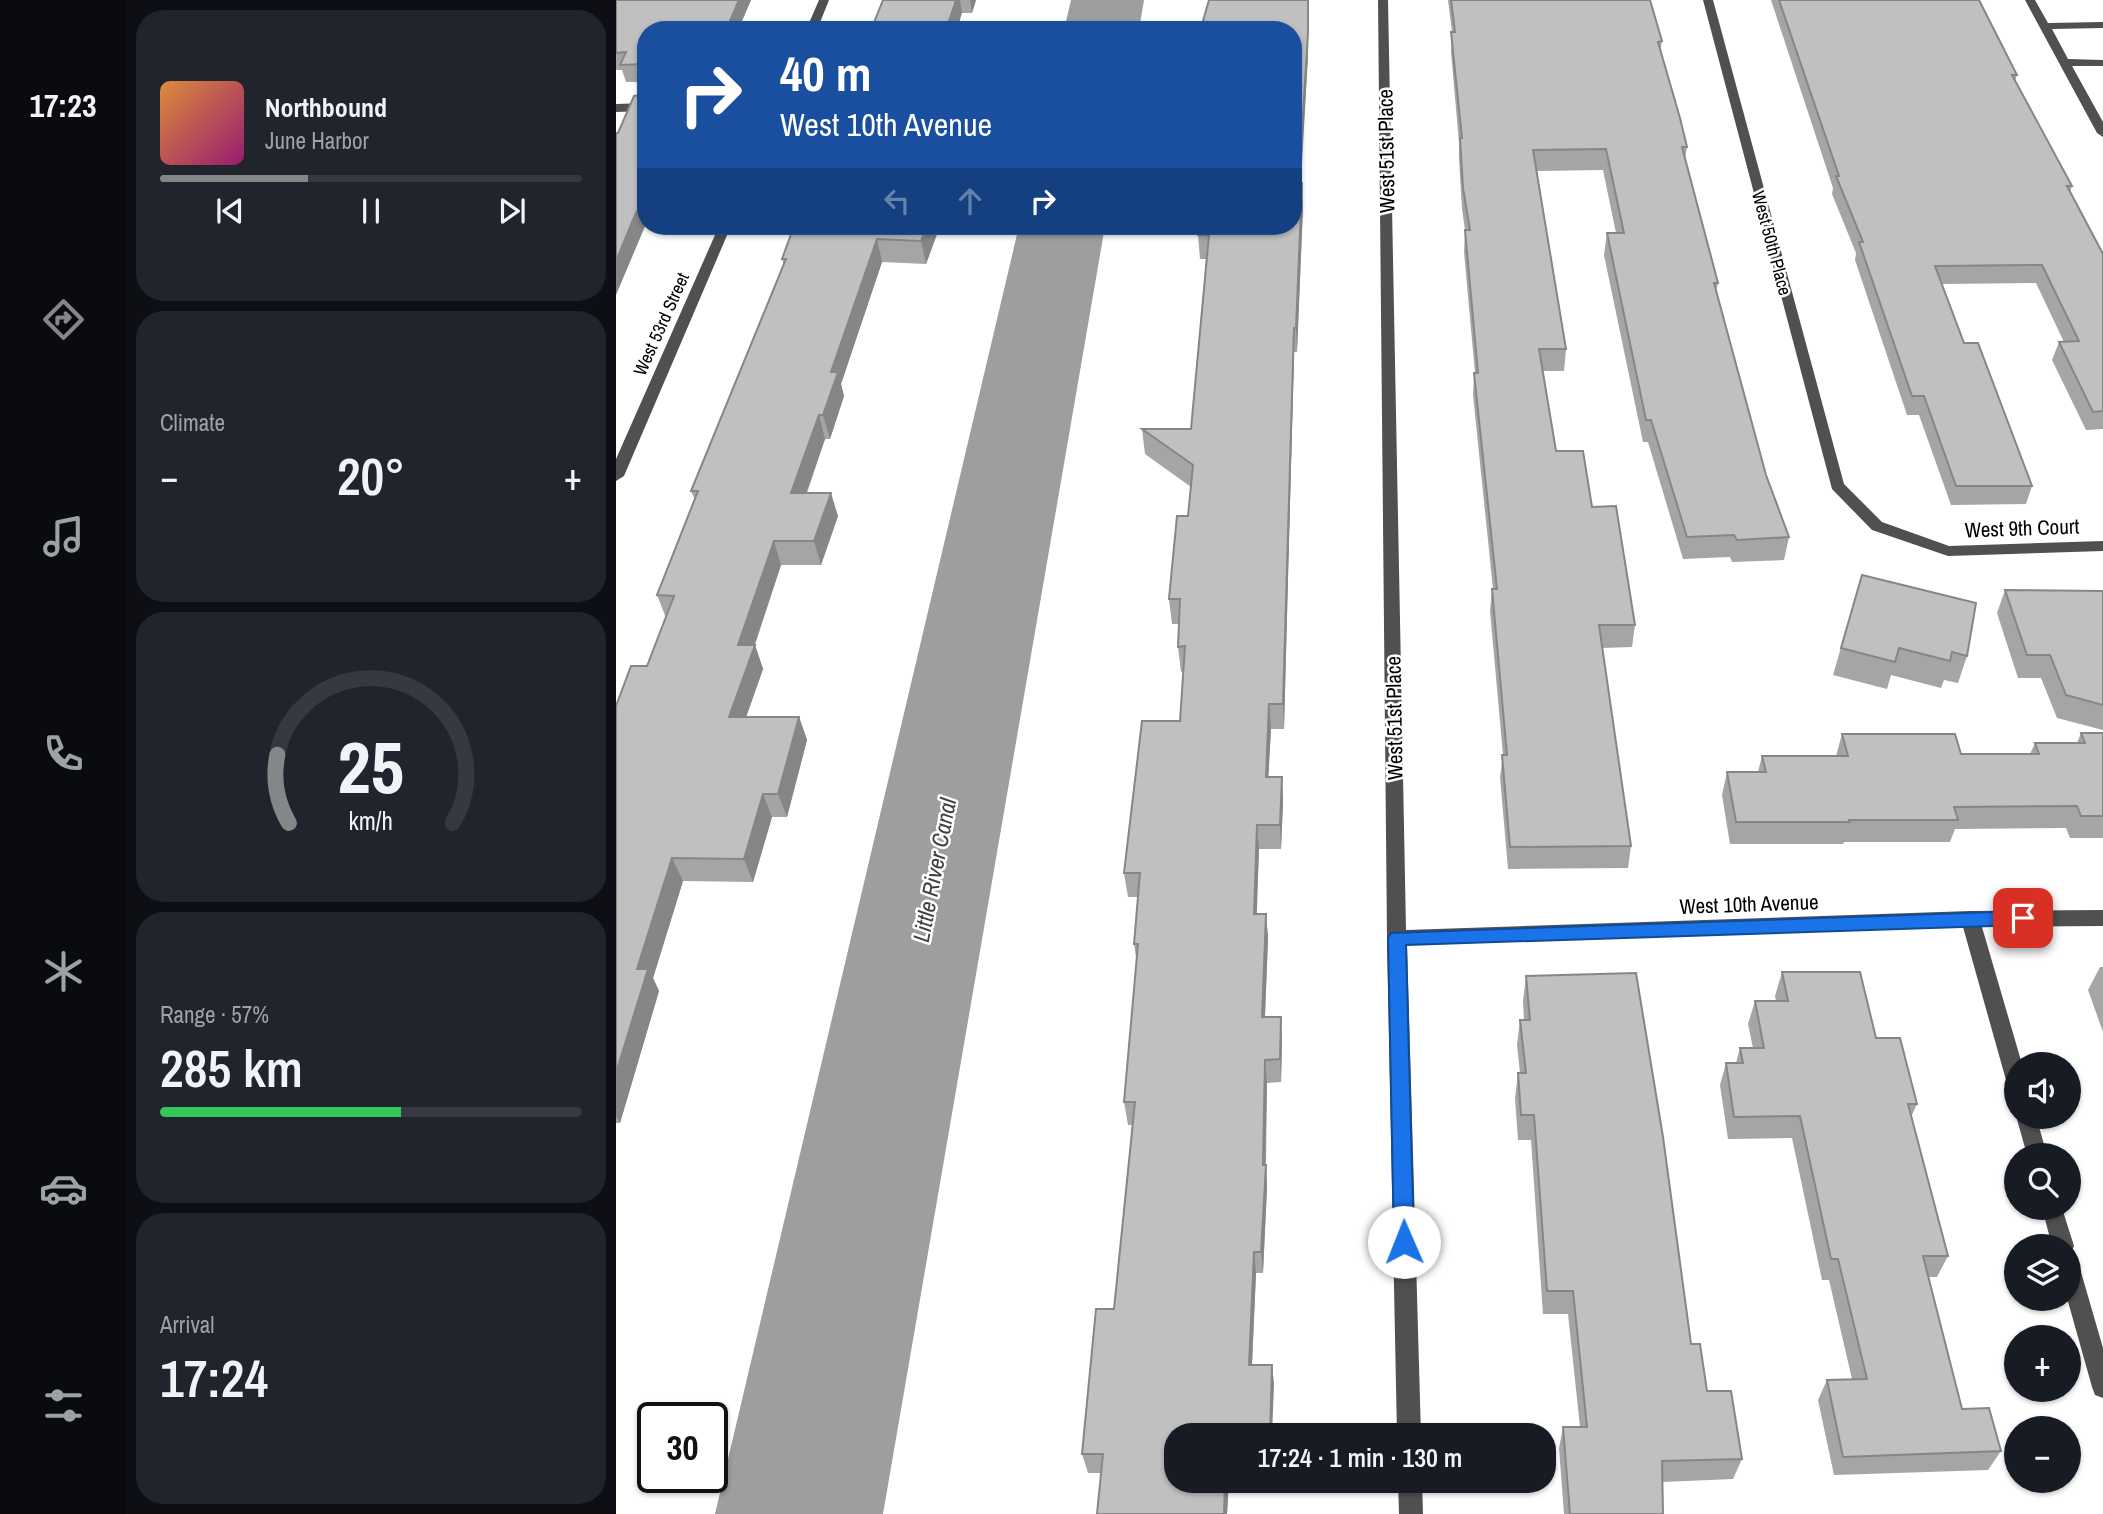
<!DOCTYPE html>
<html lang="en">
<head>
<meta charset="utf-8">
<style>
  body { margin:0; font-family:"Archivo Narrow",sans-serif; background:#20242c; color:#f1f3f6; height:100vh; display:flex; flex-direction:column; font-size:26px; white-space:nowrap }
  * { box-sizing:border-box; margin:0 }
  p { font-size:23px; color:#9ea1a6 }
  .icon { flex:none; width:38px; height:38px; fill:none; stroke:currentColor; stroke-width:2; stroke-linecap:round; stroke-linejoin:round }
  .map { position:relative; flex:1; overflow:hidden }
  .sheet { display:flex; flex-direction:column; gap:10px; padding:10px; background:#0d0f14; width:490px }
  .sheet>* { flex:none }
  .hud { position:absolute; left:21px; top:21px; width:665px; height:214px; border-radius:28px; box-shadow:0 2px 5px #0004; background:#1a4fa0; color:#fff; overflow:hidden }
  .tools { position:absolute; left:1388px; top:1052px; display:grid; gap:14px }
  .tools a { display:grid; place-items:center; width:77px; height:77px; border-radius:50%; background:#171b24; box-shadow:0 2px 5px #0004; font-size:35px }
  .speed { position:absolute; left:21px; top:1402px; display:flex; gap:14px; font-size:35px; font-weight:700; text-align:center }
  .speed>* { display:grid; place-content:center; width:91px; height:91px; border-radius:50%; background:#171b24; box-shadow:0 2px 5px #0004; line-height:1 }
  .speed .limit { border:4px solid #111; border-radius:10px; background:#fff; color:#111 }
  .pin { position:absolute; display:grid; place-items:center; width:60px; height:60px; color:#fff; margin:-30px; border-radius:14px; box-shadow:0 4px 10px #0006 }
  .me { position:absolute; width:77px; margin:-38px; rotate:359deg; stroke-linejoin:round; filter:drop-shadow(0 0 5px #0008) }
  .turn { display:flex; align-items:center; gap:24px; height:147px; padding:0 28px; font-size:32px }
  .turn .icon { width:91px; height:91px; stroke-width:2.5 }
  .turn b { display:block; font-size:49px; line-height:60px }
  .lanes { display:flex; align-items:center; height:66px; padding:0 28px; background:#0003; justify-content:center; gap:35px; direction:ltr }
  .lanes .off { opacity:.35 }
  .big { font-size:52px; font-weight:600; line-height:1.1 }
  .sheet .card { flex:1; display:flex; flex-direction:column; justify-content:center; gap:10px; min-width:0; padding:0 24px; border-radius:28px; background:#20242c }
  .sheet .dial { align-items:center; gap:0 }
  .dial svg { height:182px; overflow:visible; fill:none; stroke:#363941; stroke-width:7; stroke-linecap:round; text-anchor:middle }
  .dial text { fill:#f1f3f6; stroke:none }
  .song { display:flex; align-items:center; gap:21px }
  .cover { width:84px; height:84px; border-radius:10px; background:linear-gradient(135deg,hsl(30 70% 55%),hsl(320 70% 35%)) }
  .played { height:7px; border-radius:4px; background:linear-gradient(90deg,#858687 35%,#363941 35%) }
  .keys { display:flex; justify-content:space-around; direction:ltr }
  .heat { display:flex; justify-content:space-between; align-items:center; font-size:38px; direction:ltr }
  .charge { height:10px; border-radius:5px; background:linear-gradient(90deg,#34c759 57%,#363941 0) }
  .trip { position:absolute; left:548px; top:1423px; width:392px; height:70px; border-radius:28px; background:#171b24; box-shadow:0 2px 5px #0004; font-weight:600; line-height:70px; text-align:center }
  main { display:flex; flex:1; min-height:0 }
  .tab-bar { display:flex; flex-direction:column; width:126px; justify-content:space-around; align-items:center; background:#090b0e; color:#9ea1a6 }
  .tab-bar .icon { width:49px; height:49px }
  .tab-bar .selected { color:#858687 }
  .tab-bar b { font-size:32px; color:#f1f3f6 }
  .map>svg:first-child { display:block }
  .water { fill:#9e9e9e }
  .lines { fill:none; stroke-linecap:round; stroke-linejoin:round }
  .minor { fill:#505050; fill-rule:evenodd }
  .wall { fill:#a5a5a5 }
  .shaded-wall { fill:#868686 }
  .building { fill:#c0c0c0; stroke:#868686; stroke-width:2 }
  .route { fill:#1a73e8; stroke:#114b97; stroke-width:2 }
  .labels { text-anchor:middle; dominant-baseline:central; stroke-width:5; stroke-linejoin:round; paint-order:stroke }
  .far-street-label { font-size:18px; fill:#000; stroke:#fff }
  .street-label { font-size:21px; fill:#000; stroke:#fff }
  .water-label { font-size:23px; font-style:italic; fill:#3f3f3f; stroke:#fff }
</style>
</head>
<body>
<main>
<nav class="tab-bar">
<b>17:23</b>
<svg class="icon selected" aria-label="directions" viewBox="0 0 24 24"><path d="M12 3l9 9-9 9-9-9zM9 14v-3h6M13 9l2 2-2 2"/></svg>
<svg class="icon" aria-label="music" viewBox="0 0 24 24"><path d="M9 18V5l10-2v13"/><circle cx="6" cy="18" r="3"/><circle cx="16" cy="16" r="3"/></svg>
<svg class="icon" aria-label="phone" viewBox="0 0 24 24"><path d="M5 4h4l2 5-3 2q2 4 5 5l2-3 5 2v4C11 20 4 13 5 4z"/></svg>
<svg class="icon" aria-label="climate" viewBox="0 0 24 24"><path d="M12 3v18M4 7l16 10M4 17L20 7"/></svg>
<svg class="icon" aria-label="car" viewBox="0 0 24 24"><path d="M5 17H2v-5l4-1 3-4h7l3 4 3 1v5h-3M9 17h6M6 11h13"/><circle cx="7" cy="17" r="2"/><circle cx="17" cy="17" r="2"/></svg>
<svg class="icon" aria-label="filters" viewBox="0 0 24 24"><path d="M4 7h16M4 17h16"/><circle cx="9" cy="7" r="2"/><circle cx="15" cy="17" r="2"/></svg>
</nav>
<section class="sheet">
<div class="card">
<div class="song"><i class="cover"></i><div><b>Northbound</b><p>June Harbor</p></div></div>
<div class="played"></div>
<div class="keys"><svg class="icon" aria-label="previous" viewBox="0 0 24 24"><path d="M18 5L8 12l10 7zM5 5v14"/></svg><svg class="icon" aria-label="pause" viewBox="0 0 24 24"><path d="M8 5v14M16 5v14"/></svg><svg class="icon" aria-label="next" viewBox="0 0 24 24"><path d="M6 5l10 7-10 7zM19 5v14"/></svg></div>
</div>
<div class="card"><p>Climate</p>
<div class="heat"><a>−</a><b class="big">20°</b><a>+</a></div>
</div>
<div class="card dial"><svg viewBox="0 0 100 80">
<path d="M14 69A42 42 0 1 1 86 69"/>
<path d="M14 69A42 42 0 0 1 9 39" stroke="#858687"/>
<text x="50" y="56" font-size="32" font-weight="700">25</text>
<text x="50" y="72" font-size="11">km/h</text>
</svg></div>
<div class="card"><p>Range · 57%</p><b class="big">285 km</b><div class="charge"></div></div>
<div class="card"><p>Arrival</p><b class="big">17:24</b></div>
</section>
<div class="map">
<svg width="1487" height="1514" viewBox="0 0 1487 1514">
  <rect width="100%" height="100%" fill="#fff"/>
  <path class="water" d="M455,0H528L523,30H448Z
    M403,226H489L267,1514H99Z"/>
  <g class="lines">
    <path class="minor" d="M203,0H213L201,30H190Z
      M762,0H772L790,930L1354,911L1487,910V926L1366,927L1406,1064H1400V1089L1393,1086L1390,1080L1347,927L791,945L805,1435H781L771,938Z
      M1087,0H1097L1228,484L1266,522L1333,546L1487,541V551L1332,556L1256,530L1216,489Z
      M1409,0H1419L1432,23L1487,22V28L1436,29L1452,59L1487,60V66H1456L1487,122V137L1481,133Z
      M30,103V111L0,112V104Z
      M103,226H115L8,476L0,481V459Z
      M1400,1116H1420L1431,1155H1411Z
      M1426,1208H1446L1458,1246L1455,1253L1452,1254V1246H1436Z
      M1452,1255L1460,1258L1463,1265L1487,1348V1398L1479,1395L1476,1387L1451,1298Z
      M782,1480H806L807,1514H783Z"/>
  </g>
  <path class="wall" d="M0,0H135L122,30H30V224L25,232L2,133L26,95L27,90L25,83V82H10L6,70H0Z
    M267,0H360L356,13H346Z
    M593,0H693L692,55L685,183H686L687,207L681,352H678L668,729H655L652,777H666L667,802L665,849H643L640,914H650L652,938L649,1017L666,1040L665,1082L651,1083L650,1165L651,1187L647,1273H640L636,1365H656L658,1385L560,1435L613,1480L611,1514H481L485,1473H472L466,1454L498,1309L516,1125H512L508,1102L521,964L518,944L522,897H512L508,873L564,721L567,671L565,672L562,647L563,624H556L553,599L572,516L575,487L529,454L526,429H575L590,259H584L582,235L677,30H585Z
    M832,0H1034L1046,41L1044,51L1071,147L1069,159L1102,283L1100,292L1150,475L1173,537L1168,560L1116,562L1114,557L1067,559L1032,442H1027L988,255L991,233H1000L987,170L921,171L950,349L948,371H927L940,451L976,507L1019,625L1016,647L986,648L1015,846L1012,868L892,869L884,777L887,755L874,611L876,589H877L857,395L858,373H859L848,252L849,230L846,209L843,159V143L835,52L836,32Z
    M1155,0H1363L1401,75L1399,81L1456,186L1454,192L1487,254V429L1470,430L1436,360L1443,342H1448L1420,283L1326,284L1348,343L1416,486L1410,504L1335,505L1303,415H1291L1239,260L1240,253L1216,194L1217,188Z
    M324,226L310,264L266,262L225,384L228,396L214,439H209L191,493L222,516L205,565H165L139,645L147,669L130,717H183L191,740L171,817H156L137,882L67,881L37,978L43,991L4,1123H0V706L31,666L50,618L41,595L79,500L75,491L168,265L166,259Z
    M1246,575L1351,656L1342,683L1328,680L1325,688L1275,675L1271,689L1217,675Z
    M1389,590L1487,591V730L1441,718L1425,678H1402L1381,613Z
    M1465,733H1487V838H1454L1450,828L1339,829L1334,842H1228L1227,844H1114L1106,795L1111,772H1142L1146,756H1220L1226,734L1345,754H1414L1419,743H1461Z
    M1484,967H1487V1032L1472,990Z
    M1166,972L1260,1038L1301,1104L1295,1117L1332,1256L1321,1277H1312L1346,1409L1385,1451L1372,1470L1218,1475L1202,1400L1211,1380L1236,1379L1213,1280H1206L1176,1138L1112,1139L1104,1085L1110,1063H1120L1124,1048H1137L1132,1024L1139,1001H1160L1159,996Z
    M910,976L1075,1344L1091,1391L1126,1459L1117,1479L1046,1482L1047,1514H948L943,1448L947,1427H964L952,1314H927L915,1140H902L899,1098L902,1073H904L901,1045L904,1020H908L907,1001Z"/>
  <path class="shaded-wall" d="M123,0H135L122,30H110Z
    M340,0H344L346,13L341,30H330Z
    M354,0H360L356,13Z
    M692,0V55L683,207V183Z
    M686,183L687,207L681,352L680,328Z
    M30,195V224L0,295V261L19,215Z
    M311,226H324L310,264L305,241Z
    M261,239L266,262L225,384L228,396L214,439L207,415L215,372Z
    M678,328V352L668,729L667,704Z
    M203,415L209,439L182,516L175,493Z
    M215,493L222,516L205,565L198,541Z
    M158,541L165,565L131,667L139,645L147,669L122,740L113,717L122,645Z
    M653,704L655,729L651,802L650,777Z
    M183,717L191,740L171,817L162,794Z
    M666,777L667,802L665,849L664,825Z
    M147,794L156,817L137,882L128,859Z
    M641,825L643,849L640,938L638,914Z
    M56,858L67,881L37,978L43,991L4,1123L0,1116V1073L21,969Z
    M650,914L652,938L648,1040L646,1017Z
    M665,1017L666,1040L665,1082L664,1059Z
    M649,1060L651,1083L649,1171L650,1165L651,1187L647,1273L645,1252Z
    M638,1252L640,1273L635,1385L633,1365Z
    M656,1365L658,1385L656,1435H654Z
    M609,1480H613L611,1514H608Z"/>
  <path class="building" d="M0,0H123L110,30H30V64L4,65L10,52L0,53Z
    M267,0H340L330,30H255Z
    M593,0H692V32L683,183H686L680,328H678L667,704H653L650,777H666L664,825H641L638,914H650L646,1017H665L664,1059L649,1060L647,1165H650L645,1252H638L633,1365H656L654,1435H560V1480H609L608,1514H481L487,1454H466L480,1309H498L519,1102H508L522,944H518L524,873H508L526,721H564L569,646L562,647L564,599H553L561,516H572L577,465L526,429H575L593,235H582L583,226H677V30H604L585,28Z
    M835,0H1034L1046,41L1042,42L1064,118L1071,147H1066L1102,283H1098L1150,475L1173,537L1121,540L1118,535L1071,537L1035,420H1030L991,233H1008L990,149L917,150L950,349H923L940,451H967L976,507L1000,506L1019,625H983L1015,846L894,847L886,755H891L876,589H881L858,373H862L849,230H854L847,188L844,138H846L835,32H839Z
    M1163,0H1363L1401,75H1396L1456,186H1451L1487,254V411L1477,412L1443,342L1463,341L1426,265L1319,266L1348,343H1362L1416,486H1340L1308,396H1296L1243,242H1247L1220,176H1223Z
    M30,72V195L19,215L0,261V133H2L18,96L26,95L27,86L25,83Z
    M178,226H311L305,241L261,239L215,372H222L207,415H203L175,493H215L198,541H158L122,645H139L113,717H183L162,794H147L128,859L56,858L21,969H32L0,1073V706L15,666H31L58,596L41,595L82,491H75L170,259H166Z
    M1246,575L1360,603L1351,656L1336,652L1334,661L1283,648L1279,662L1225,648Z
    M1389,590L1487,591V705L1450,695L1434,655H1411Z
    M1465,733H1487V816H1465L1461,806L1338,807L1342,820H1233L1234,822H1120L1111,772H1150L1146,756H1232L1226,734H1339L1345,754H1423L1419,743H1469Z
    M1166,972H1244L1260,1038H1284L1301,1104H1292L1332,1256H1307L1346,1409L1373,1408L1385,1451L1227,1457L1211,1380L1251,1379L1222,1259H1215L1184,1116L1118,1117L1110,1063H1127L1124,1048H1148L1139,1001H1172Z
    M1020,973L1047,1137L1075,1344H1084L1091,1391H1115L1126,1459L1046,1461L1047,1514H954L947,1427H971L957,1291H931L918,1115H905L902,1073H910L904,1020H914L910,976Z"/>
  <path class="route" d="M1407,911L1413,914L1416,918L1413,923L1407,925L790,945L798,1242L795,1248L788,1251L781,1248L778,1242L772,938L775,933Z"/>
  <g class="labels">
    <g class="far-street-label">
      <text transform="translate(1156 243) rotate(75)">West 50th Place</text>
      <text transform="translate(45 324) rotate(-66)">West 53rd Street</text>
    </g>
    <g class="street-label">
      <text transform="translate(770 151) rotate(-91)">West 51st Place</text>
      <text transform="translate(1406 528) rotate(-2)">West 9th Court</text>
      <text transform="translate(778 718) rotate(-91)">West 51st Place</text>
      <text transform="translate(1133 904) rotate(-2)">West 10th Avenue</text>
    </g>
    <g class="water-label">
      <text transform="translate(318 870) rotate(-79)">Little River Canal</text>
    </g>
  </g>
</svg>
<div class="tools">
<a><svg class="icon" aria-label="sound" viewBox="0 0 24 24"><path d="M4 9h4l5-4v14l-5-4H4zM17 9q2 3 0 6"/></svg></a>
<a><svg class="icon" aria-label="search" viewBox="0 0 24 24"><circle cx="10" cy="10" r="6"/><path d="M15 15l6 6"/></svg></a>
<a><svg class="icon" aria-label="layers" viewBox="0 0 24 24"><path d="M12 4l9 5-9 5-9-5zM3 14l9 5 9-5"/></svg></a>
<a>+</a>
<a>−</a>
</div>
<div class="speed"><div class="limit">30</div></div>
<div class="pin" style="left:1407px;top:918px;background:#d93025"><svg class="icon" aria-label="arrive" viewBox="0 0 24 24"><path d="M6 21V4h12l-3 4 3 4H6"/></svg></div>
<svg class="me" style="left:788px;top:1242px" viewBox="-20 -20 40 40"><circle r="19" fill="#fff"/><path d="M0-13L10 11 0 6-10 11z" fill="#1a73e8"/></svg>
<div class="trip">17:24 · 1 min · 130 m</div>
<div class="hud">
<div class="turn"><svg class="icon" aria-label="right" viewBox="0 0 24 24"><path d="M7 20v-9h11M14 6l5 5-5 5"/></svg><div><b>40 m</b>West 10th Avenue</div></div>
<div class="lanes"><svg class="icon off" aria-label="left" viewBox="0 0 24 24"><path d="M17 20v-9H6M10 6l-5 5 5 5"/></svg><svg class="icon off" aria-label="ahead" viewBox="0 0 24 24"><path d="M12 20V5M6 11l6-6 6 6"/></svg><svg class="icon" aria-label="right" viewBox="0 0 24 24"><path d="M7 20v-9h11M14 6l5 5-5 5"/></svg></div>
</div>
</div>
</main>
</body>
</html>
